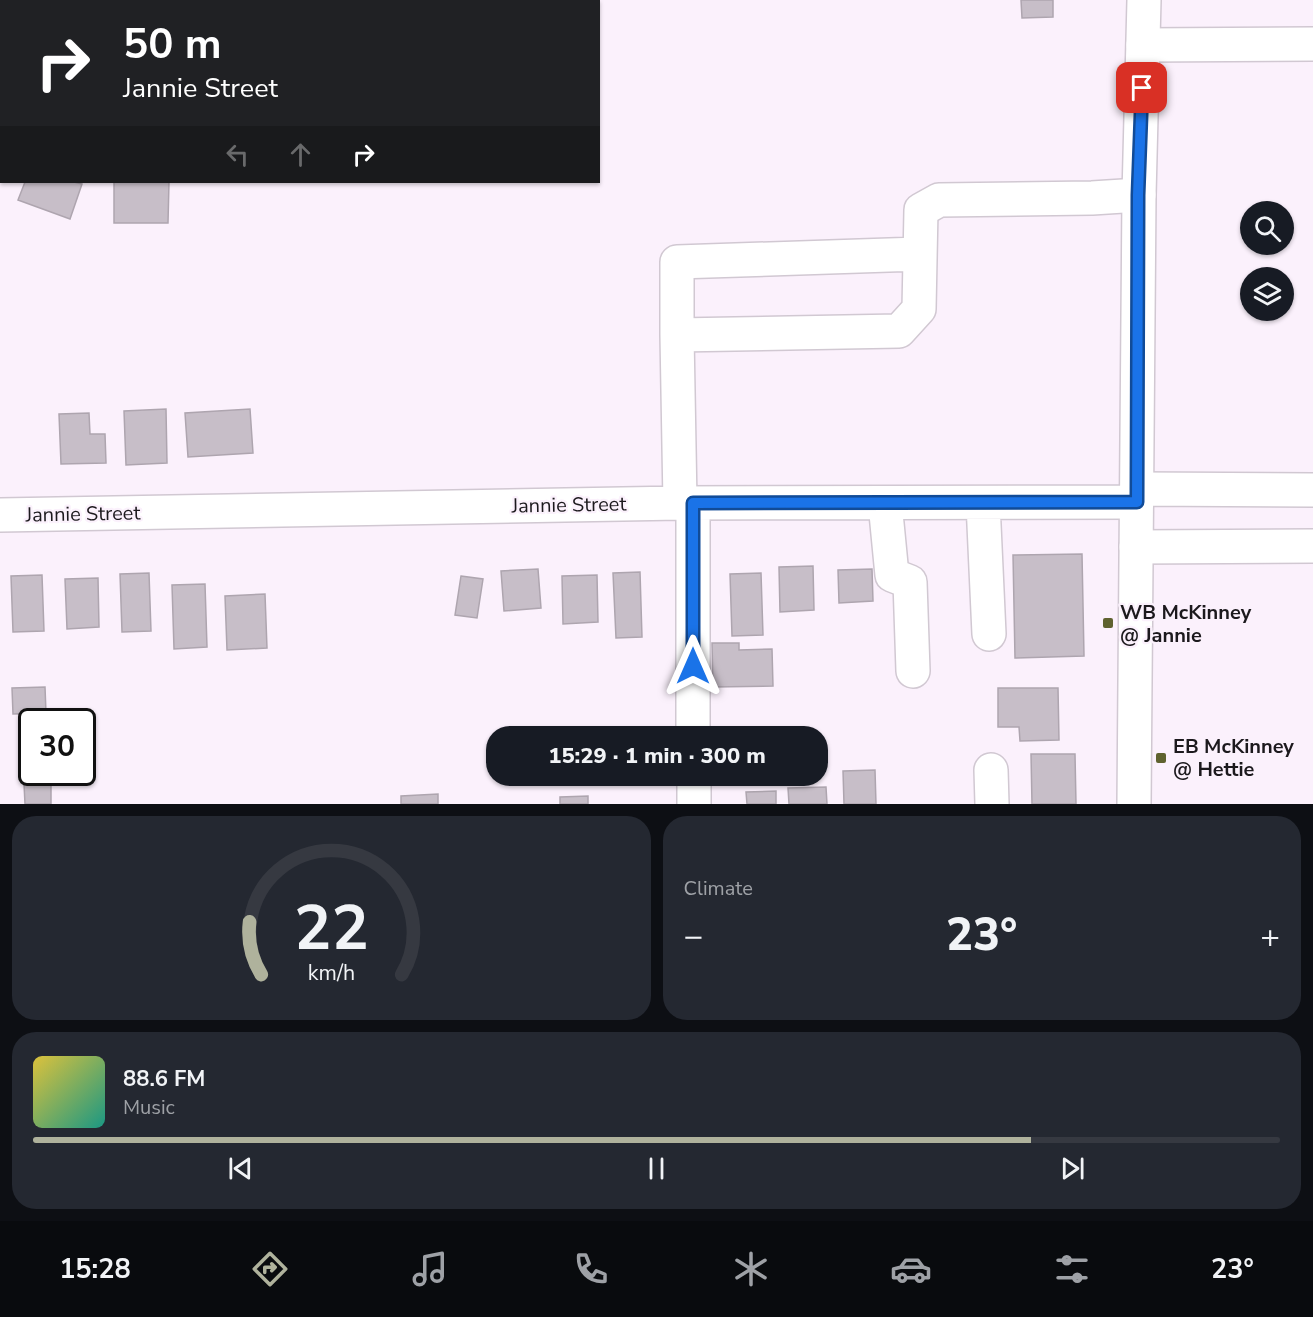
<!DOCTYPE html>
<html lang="en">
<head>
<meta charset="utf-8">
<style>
  body { margin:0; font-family:"Nunito Sans",sans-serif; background:#242831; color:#f1f3f6; height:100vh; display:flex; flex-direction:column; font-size:22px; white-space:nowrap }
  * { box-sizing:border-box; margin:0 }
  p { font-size:20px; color:#9ea1a6 }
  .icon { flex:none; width:33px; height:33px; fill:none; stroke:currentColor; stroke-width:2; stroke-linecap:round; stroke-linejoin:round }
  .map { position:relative; height:804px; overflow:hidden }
  .side { display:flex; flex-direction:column; gap:12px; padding:12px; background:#0d0f14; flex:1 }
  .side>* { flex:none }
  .top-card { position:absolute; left:0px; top:0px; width:600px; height:183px; box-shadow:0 2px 4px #0004; background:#202124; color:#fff; overflow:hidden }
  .controls { position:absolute; left:1240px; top:201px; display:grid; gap:12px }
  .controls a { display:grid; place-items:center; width:54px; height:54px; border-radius:50%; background:#171b24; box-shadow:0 2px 4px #0004; font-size:30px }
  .speed { position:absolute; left:18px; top:708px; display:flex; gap:12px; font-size:30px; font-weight:700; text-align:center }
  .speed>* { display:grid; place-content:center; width:78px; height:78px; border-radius:50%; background:#171b24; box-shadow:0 2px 4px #0004; line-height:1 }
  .speed .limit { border:3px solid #111; border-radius:9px; background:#fff; color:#111 }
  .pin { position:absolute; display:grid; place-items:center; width:51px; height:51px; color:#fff; margin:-26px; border-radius:12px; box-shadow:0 3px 9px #0006 }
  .me { position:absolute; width:66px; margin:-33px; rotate:0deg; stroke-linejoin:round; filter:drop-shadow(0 0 4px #0008) }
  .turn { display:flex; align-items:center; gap:21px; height:126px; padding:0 24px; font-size:27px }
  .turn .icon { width:78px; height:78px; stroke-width:2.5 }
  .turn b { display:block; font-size:42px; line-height:51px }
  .lanes { display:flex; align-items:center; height:57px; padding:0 24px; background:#0003; justify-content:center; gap:30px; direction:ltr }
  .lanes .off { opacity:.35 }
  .big { font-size:45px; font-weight:800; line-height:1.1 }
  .side .tile { flex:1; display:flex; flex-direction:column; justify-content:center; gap:9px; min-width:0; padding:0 21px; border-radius:24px; background:#242831 }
  .side .dial { align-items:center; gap:0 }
  .dial svg { height:156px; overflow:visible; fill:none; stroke:#363941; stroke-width:7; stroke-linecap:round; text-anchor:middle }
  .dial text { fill:#f1f3f6; stroke:none }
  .song { display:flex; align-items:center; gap:18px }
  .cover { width:72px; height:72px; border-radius:9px; background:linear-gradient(135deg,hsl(50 70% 55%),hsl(170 70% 35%)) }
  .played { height:6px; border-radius:3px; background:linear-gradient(90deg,#afb29c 80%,#363941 80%) }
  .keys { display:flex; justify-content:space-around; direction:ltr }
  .heat { display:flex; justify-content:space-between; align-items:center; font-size:33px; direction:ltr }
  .side .tiles { flex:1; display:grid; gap:12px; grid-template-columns:1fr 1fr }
  .tile:last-child { grid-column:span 2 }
  .trip { position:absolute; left:486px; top:726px; width:342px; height:60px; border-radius:24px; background:#171b24; box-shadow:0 2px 4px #0004; font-weight:800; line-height:60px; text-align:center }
  .tabs { display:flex; height:96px; justify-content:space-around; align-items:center; background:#090b0e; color:#9ea1a6 }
  .tabs .icon { width:42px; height:42px }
  .tabs .current { color:#afb29c }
  .tabs b { font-size:27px; color:#f1f3f6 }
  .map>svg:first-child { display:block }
  .building { fill:#c7bec8; stroke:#aea5af; stroke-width:1.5 }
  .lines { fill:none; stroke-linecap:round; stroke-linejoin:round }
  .minor-casing { stroke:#d1c8d2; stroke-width:36 }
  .major-casing { stroke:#d1c8d2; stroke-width:36 }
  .minor { stroke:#fff; stroke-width:33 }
  .major { stroke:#fff; stroke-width:33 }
  .route-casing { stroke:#114b97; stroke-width:15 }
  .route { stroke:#1a73e8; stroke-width:10 }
  .poi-dot { fill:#5f622f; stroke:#fbf1fc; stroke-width:2 }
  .labels { text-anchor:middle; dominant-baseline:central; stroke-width:4.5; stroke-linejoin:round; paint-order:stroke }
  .street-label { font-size:20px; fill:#1c191d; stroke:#fbf1fc }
  .poi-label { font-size:20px; font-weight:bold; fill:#1c191d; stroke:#fbf1fc; text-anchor:start }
</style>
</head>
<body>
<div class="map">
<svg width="1313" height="804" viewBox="0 0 1313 804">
  <rect width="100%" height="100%" fill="#fbf1fc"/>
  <path class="building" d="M1021,0H1053V17L1022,18Z
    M25,182H74L82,184L70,219L18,200Z
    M114,182H169L168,223H114Z
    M166,409L167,463L126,465L124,411Z
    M250,409L253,453L188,457L185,413Z
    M89,413L90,434H105L106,463L61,464L59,414Z
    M1082,554L1084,656L1015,658L1013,555Z
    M813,566L814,610L780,612L779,567Z
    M538,569L541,608L504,611L501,571Z
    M872,569L873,601L839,603L838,570Z
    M640,572L642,637L616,638L613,573Z
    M149,573L151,631L122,632L120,574Z
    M761,573L763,635L732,636L730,574Z
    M42,575L44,631L13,632L11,576Z
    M597,575L598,622L563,624L562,576Z
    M461,576L483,579L477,618L455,615Z
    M98,578L99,627L67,629L65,579Z
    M205,584L207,647L174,649L172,585Z
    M265,594L267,648L227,650L225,596Z
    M712,643H739V650L772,649L773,686L713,687Z
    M45,687L46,713L13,714L12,688Z
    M998,688H1058L1059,740L1020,741L1019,727H998Z
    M1031,754H1075L1076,804H1032Z
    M875,770L876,804H844L843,771Z
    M614,776H636L637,781L615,784Z
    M51,783V804H25L24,784Z
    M826,787L827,804H789L788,788Z
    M776,791V804H747L746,792Z
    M438,794V804H401V796Z
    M588,796V804H560V797Z"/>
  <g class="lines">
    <g class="minor-casing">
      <path id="minor" d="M102,0V2
        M1143,45L1313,44
        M677,335V262L919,254
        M1138,489L1313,490
        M680,503L677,335L899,331L919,309L921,210L939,200L1092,198L1139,195
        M693,503V736
        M885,503L892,575L910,582L913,671
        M983,503L989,634
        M0,515L680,503L1137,502
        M1136,547L1313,546
        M991,770L992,804
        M694,776V804"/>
    </g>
    <g class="major-casing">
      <path id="major" d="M1134,804L1139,195L1144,0"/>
    </g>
    <use href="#minor" class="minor"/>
    <use href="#major" class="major"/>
  </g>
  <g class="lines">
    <g class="route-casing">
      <path id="route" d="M693,666V503L1137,502L1138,195L1142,88"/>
    </g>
    <use href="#route" class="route"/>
  </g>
  <g class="poi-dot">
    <rect x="1102" y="617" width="12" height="12" rx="3"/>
    <rect x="1155" y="752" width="12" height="12" rx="3"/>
  </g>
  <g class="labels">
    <g class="street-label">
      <text transform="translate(569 505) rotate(-1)">Jannie Street</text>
      <text transform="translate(83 514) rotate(-1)">Jannie Street</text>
    </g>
    <g class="poi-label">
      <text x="1120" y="612">WB McKinney<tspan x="1120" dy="23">@ Jannie</tspan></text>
      <text x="1173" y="746">EB McKinney<tspan x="1173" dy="23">@ Hettie</tspan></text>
    </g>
  </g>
</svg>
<div class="controls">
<a><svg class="icon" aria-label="search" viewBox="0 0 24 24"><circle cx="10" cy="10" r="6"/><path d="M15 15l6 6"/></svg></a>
<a><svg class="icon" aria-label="layers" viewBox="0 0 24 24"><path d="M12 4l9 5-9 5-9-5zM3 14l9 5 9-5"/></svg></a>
</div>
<div class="speed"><div class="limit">30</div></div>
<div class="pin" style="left:1142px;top:88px;background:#d93025"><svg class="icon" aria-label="arrive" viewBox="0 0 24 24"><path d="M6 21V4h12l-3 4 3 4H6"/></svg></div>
<svg class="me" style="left:693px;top:666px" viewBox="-20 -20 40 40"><path d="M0-17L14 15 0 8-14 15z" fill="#1a73e8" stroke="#fff" stroke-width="4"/></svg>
<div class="trip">15:29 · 1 min · 300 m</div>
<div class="top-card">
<div class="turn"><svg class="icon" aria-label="right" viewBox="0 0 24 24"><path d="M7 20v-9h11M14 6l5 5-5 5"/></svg><div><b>50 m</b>Jannie Street</div></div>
<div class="lanes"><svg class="icon off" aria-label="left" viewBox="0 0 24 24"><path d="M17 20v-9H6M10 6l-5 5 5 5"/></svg><svg class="icon off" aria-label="ahead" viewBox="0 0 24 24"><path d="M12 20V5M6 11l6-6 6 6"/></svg><svg class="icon" aria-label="right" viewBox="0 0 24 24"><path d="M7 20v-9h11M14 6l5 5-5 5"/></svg></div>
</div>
</div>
<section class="side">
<div class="tiles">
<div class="tile dial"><svg viewBox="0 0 100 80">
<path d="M14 69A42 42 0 1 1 86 69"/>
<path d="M14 69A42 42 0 0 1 8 42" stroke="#afb29c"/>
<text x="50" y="56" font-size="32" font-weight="700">22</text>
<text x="50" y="72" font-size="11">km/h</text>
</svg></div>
<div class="tile"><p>Climate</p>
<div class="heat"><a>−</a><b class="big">23°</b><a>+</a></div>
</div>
<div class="tile">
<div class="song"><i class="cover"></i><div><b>88.6 FM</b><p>Music</p></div></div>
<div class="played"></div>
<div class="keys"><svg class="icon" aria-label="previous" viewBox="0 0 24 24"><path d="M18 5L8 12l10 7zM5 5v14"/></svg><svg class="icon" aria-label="pause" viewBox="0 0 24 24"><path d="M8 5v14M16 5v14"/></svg><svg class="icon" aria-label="next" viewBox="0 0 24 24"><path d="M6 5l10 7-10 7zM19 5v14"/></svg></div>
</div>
</div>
</section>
<nav class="tabs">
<b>15:28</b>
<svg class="icon current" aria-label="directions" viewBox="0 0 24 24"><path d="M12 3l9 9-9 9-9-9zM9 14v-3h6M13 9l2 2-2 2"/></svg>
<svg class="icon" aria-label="music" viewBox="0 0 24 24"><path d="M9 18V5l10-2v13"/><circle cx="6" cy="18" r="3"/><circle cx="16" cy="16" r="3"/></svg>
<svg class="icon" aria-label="phone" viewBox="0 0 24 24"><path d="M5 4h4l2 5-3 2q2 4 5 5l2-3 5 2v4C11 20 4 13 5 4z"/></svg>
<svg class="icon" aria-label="climate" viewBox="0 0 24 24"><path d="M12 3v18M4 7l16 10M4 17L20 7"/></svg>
<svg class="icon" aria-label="car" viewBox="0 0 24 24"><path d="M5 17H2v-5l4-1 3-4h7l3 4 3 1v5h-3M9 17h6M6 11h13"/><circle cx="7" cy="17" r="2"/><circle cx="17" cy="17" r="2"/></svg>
<svg class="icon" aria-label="filters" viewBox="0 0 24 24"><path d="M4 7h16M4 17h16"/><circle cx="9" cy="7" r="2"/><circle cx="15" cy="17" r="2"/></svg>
<b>23°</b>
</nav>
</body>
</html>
